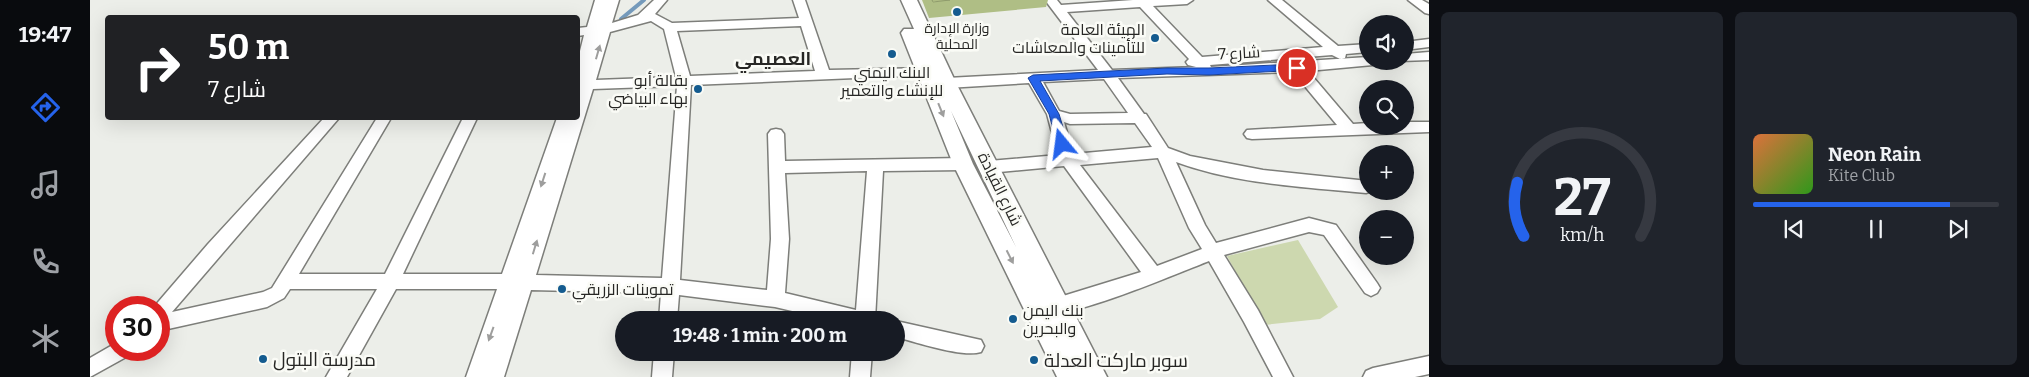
<!DOCTYPE html>
<html lang="en">
<head>
<meta charset="utf-8">
<style>
  body { margin:0; font-family:Bitter,Cairo,serif; background:#20242c; color:#f1f3f6; height:100vh; display:flex; flex-direction:column; font-size:19px; white-space:nowrap }
  * { box-sizing:border-box; margin:0 }
  p { font-size:16px; color:#9ea1a6 }
  .icon { flex:none; width:28px; height:28px; fill:none; stroke:currentColor; stroke-width:2; stroke-linecap:round; stroke-linejoin:round }
  .map { position:relative; flex:1; overflow:hidden }
  .panel { display:flex; flex-direction:column; gap:12px; padding:12px; background:#0d0f14; width:600px }
  .panel>* { flex:none }
  .hud { position:absolute; left:15px; top:15px; width:475px; height:105px; border-radius:5px; box-shadow:0 5px 20px #0002; background:#202124; color:#fff; overflow:hidden }
  .tools { position:absolute; left:1269px; top:15px; display:grid; gap:10px }
  .tools a { display:grid; place-items:center; width:55px; height:55px; border-radius:50%; background:#171b24; box-shadow:0 5px 20px #0002; font-size:25px }
  .speed { position:absolute; left:15px; top:296px; display:flex; gap:10px; font-size:25px; font-weight:700; text-align:center }
  .speed>* { display:grid; place-content:center; width:65px; height:65px; border-radius:50%; background:#171b24; box-shadow:0 5px 20px #0002; line-height:1 }
  .speed .limit { border:8px solid #d22; background:#fff; color:#111 }
  .pin { position:absolute; display:grid; place-items:center; width:42px; height:42px; color:#fff; margin:-21px; border:2px solid #fff; border-radius:50%; box-shadow:0 1px 5px #0007 }
  .me { position:absolute; width:55px; margin:-28px; rotate:344deg; stroke-linejoin:round; filter:drop-shadow(0 0 4px #0008) }
  .turn { display:flex; align-items:center; gap:18px; height:105px; padding:0 20px; font-size:22px }
  .turn .icon { width:65px; height:65px; stroke-width:2.5 }
  .turn b { display:block; font-size:35px; line-height:42px }
  .panel .card { flex:1; display:flex; flex-direction:column; justify-content:center; gap:8px; min-width:0; padding:0 18px; border-radius:8px; background:#20242c }
  .panel .dial { align-items:center; gap:0 }
  .dial svg { height:130px; overflow:visible; fill:none; stroke:#363941; stroke-width:7; stroke-linecap:round; text-anchor:middle }
  .dial text { fill:#f1f3f6; stroke:none }
  .song { display:flex; align-items:center; gap:15px }
  .cover { width:60px; height:60px; border-radius:8px; background:linear-gradient(135deg,hsl(20 70% 55%),hsl(110 70% 35%)) }
  .played { height:5px; border-radius:2px; background:linear-gradient(90deg,#2563eb 80%,#363941 80%) }
  .keys { display:flex; justify-content:space-around; direction:ltr }
  .panel .tiles { flex:1; display:grid; gap:12px; grid-template-columns:repeat(2,1fr) }
  .trip { position:absolute; left:525px; top:311px; width:290px; height:50px; border-radius:25px; background:#171b24; box-shadow:0 5px 20px #0002; font-weight:700; line-height:50px; text-align:center }
  main { display:flex; flex:1; min-height:0 }
  .tab-bar { display:flex; flex-direction:column; width:90px; justify-content:space-around; align-items:center; background:#090b0e; color:#9ea1a6 }
  .tab-bar .icon { width:35px; height:35px }
  .tab-bar .current { color:#2563eb }
  .tab-bar b { font-size:22px; color:#f1f3f6 }
  .map>svg:first-child { display:block }
  .green { fill:#cdd8af }
  .lines { fill:none; stroke-linecap:round; stroke-linejoin:round }
  .stream { stroke:#759abb; stroke-width:4 }
  .minor-casing { stroke:#7d7e7a; stroke-width:3 }
  .major-casing { stroke:#7d7e7a; stroke-width:3 }
  .minor { fill:#fff; fill-rule:evenodd }
  .major { fill:#fff; fill-rule:evenodd }
  .wall { fill:#afbe85 }
  .building { fill:#ccdd9b; stroke:#8f9b6c }
  .oneway { fill:#9e9e9d }
  .route { fill:#2563eb; stroke:#184099 }
  .poi-dot { fill:#145b8f; stroke:#fafbf6; stroke-width:2 }
  .labels { text-anchor:middle; dominant-baseline:central; stroke-width:5; stroke-linejoin:round; paint-order:stroke }
  .far-poi-label { font-size:14px; fill:#272725; stroke:#fafbf6 }
  .poi-label { font-size:16px; fill:#272725; stroke:#fafbf6; text-anchor:end }
  .street-label { font-size:16px; fill:#272725; stroke:#fafbf6 }
  .neighbourhood-label { font-size:18px; font-weight:bold; fill:#272725; stroke:#fafbf6 }
  .near-poi-label { font-size:19px; fill:#272725; stroke:#fafbf6; text-anchor:start }
</style>
</head>
<body>
<main>
<nav class="tab-bar">
<b>19:47</b>
<svg class="icon current" aria-label="directions" viewBox="0 0 24 24"><path d="M12 3l9 9-9 9-9-9zM9 14v-3h6M13 9l2 2-2 2"/></svg>
<svg class="icon" aria-label="music" viewBox="0 0 24 24"><path d="M9 18V5l10-2v13"/><circle cx="6" cy="18" r="3"/><circle cx="16" cy="16" r="3"/></svg>
<svg class="icon" aria-label="phone" viewBox="0 0 24 24"><path d="M5 4h4l2 5-3 2q2 4 5 5l2-3 5 2v4C11 20 4 13 5 4z"/></svg>
<svg class="icon" aria-label="climate" viewBox="0 0 24 24"><path d="M12 3v18M4 7l16 10M4 17L20 7"/></svg>
</nav>
<div class="map">
<svg width="1339" height="377" viewBox="0 0 1339 377">
  <rect width="100%" height="100%" fill="#eceee9"/>
  <path class="green" d="M1208,240L1248,307L1230,319L1174,325L1137,256Z"/>
  <g class="lines">
    <path class="stream" d="M531,19L554,0"/>
    <g class="minor-casing">
      <path id="minor" d="M505,0H529L522,23L548,15L564,0H577L565,14L582,23L709,18L703,0H715L739,70L840,68L842,71L840,74L835,75L601,85L590,280L677,290L681,239L678,134L681,130L686,129L691,130L694,134L695,161L873,158L879,160L881,164L879,168L873,170L793,171L785,320H741L685,307L589,295L587,320H569L571,293L441,290L414,377H376L407,289H306L257,377H236L287,289H200L194,298L177,307L69,331V308H63L118,244L234,118H249L82,312L173,292L182,288L287,118H301L209,274H295L373,118H387L313,274H412L467,118H488V59L494,35L488,36V28L497,27ZM561,21L574,29L586,77L506,80L520,32ZM711,26L725,71L600,76L587,31ZM587,86L572,278L446,275L503,89ZM777,171L766,310L695,293L699,239L695,173Z
        M955,0H967L971,5L1043,0H1103L1097,4L1063,6L1112,57L1233,47L1178,0H1192L1248,46L1278,44V52L1256,54L1255,58L1250,59L1242,55L1120,65L1121,67L1278,57V61H1290L1283,65L1218,71L1263,124L1278,123V126H1315V122H1339V132L1162,139L1157,138L1154,134L1157,130L1247,125L1203,72L1028,78L1054,114H1056L1078,148L1100,156L1173,170L1278,181V191H1282L1276,193C1213,187 1146,184 1086,162L1115,225L1126,243L1219,218L1246,225L1287,283L1290,288L1287,293L1281,296L1275,293L1234,235L1219,232L1134,255L1168,310L1203,377H1183L1154,322L1119,261C1093,271 981,319 960,312L958,306L960,300L1051,272L974,166L899,173L893,171L891,167L893,163L899,161L968,155L957,114L939,83L857,88L852,86L850,83L852,80L857,78L1008,70ZM1050,7L1099,59L1096,62L1098,65L1106,67L1022,70L977,12ZM1014,79L1038,113L980,114L969,111L953,82ZM974,122L980,124L1045,123L1062,147L983,154ZM1068,158L1099,228L1112,249L1067,266L990,165Z
        M1318,0H1332L1339,4V14L1335,13Z
        M1339,39V47L1315,50V42Z
        M1339,52V60L1311,61H1315V54Z
        M806,321L891,340L894,346L891,352C873,358 826,342 806,337Z
        M26,343V350H41L38,356L0,377V358Z
        M564,352H584L582,377H562Z
        M762,352H782L780,377H760Z
        M1339,356V374L1325,377H1273L1276,371L1283,368Z"/>
    </g>
    <g class="major-casing">
      <path id="major" d="M811,0H827L866,83L1017,377H967L863,164L811,33L814,29H824ZM861,111L926,247L883,164Z"/>
    </g>
    <use href="#minor" class="minor"/>
    <use href="#major" class="major"/>
  </g>
  <path class="wall" d="M832,0H958L956,7L839,18Z"/>
  <path class="building" d="M842,0H860L843,2Z"/>
  <defs><path id="oneway-solid" d="M-6-.8H1V-3.2L6.5 0L1 3.2V.8H-6Z" transform="scale(1.25)"/></defs>
  <g class="oneway">
    <use href="#oneway-solid" transform="translate(508 52) rotate(-74)"/>
    <use href="#oneway-solid" transform="translate(851 110) rotate(68)"/>
    <use href="#oneway-solid" transform="translate(453 180) rotate(108)"/>
    <use href="#oneway-solid" transform="translate(445 247) rotate(-73)"/>
    <use href="#oneway-solid" transform="translate(920 257) rotate(63)"/>
    <use href="#oneway-solid" transform="translate(401 334) rotate(110)"/>
  </g>
  <path class="route" d="M1207,64L1211,65V70L1119,75L1077,74L950,81L969,114L978,144L972,148L967,144L959,114L938,78L943,75L1077,68H1119Z"/>
  <g class="poi-dot">
    <circle cx="867" cy="12" r="5"/>
    <circle cx="1065" cy="38" r="5"/>
    <circle cx="802" cy="54" r="5"/>
    <circle cx="608" cy="89" r="5"/>
    <circle cx="472" cy="289" r="5"/>
    <circle cx="923" cy="319" r="5"/>
    <circle cx="173" cy="359" r="5"/>
    <circle cx="944" cy="360" r="5"/>
  </g>
  <g class="labels">
    <g class="far-poi-label">
      <text x="867" y="28">وزارة الإدارة<tspan x="867" dy="16">المحلية</tspan></text>
    </g>
    <g class="poi-label">
      <text x="1055" y="29">الهيئة العامة<tspan x="1055" dy="18">للتأمينات والمعاشات</tspan></text>
      <text x="802" y="72" text-anchor="middle">البنك اليمني<tspan x="802" dy="18">للإنشاء والتعمير</tspan></text>
      <text x="598" y="80">بقالة أبو<tspan x="598" dy="18">بهاء البياضي</tspan></text>
      <text x="482" y="289" text-anchor="start">تموينات الزريقي</text>
      <text x="933" y="310" text-anchor="start">بنك اليمن<tspan x="933" dy="18">والبحرين</tspan></text>
    </g>
    <g class="street-label">
      <text transform="translate(1149 53) rotate(-3)">شارع 7</text>
      <text transform="translate(910 189) rotate(64)">شارع القيادة</text>
    </g>
    <g class="neighbourhood-label">
      <text x="683" y="59">العصيمي</text>
    </g>
    <g class="near-poi-label">
      <text x="183" y="359">مدرسة البتول</text>
      <text x="954" y="360">سوبر ماركت العدلة</text>
    </g>
  </g>
</svg>
<div class="tools">
<a><svg class="icon" aria-label="sound" viewBox="0 0 24 24"><path d="M4 9h4l5-4v14l-5-4H4zM17 9q2 3 0 6"/></svg></a>
<a><svg class="icon" aria-label="search" viewBox="0 0 24 24"><circle cx="10" cy="10" r="6"/><path d="M15 15l6 6"/></svg></a>
<a>+</a>
<a>−</a>
</div>
<div class="speed"><div class="limit">30</div></div>
<div class="pin" style="left:1207px;top:68px;background:#d93025"><svg class="icon" aria-label="arrive" viewBox="0 0 24 24"><path d="M6 21V4h12l-3 4 3 4H6"/></svg></div>
<svg class="me" style="left:972px;top:144px" viewBox="-20 -20 40 40"><path d="M0-17L14 15 0 8-14 15z" fill="#2563eb" stroke="#fff" stroke-width="4"/></svg>
<div class="trip">19:48 · 1 min · 200 m</div>
<div class="hud">
<div class="turn"><svg class="icon" aria-label="right" viewBox="0 0 24 24"><path d="M7 20v-9h11M14 6l5 5-5 5"/></svg><div><b>50 m</b>شارع 7</div></div>
</div>
</div>
<section class="panel">
<div class="tiles">
<div class="card dial"><svg viewBox="0 0 100 80">
<path d="M14 69A42 42 0 1 1 86 69"/>
<path d="M14 69A42 42 0 0 1 10 36" stroke="#2563eb"/>
<text x="50" y="56" font-size="32" font-weight="700">27</text>
<text x="50" y="72" font-size="11">km/h</text>
</svg></div>
<div class="card">
<div class="song"><i class="cover"></i><div><b>Neon Rain</b><p>Kite Club</p></div></div>
<div class="played"></div>
<div class="keys"><svg class="icon" aria-label="previous" viewBox="0 0 24 24"><path d="M18 5L8 12l10 7zM5 5v14"/></svg><svg class="icon" aria-label="pause" viewBox="0 0 24 24"><path d="M8 5v14M16 5v14"/></svg><svg class="icon" aria-label="next" viewBox="0 0 24 24"><path d="M6 5l10 7-10 7zM19 5v14"/></svg></div>
</div>
</div>
</section>
</main>
</body>
</html>
